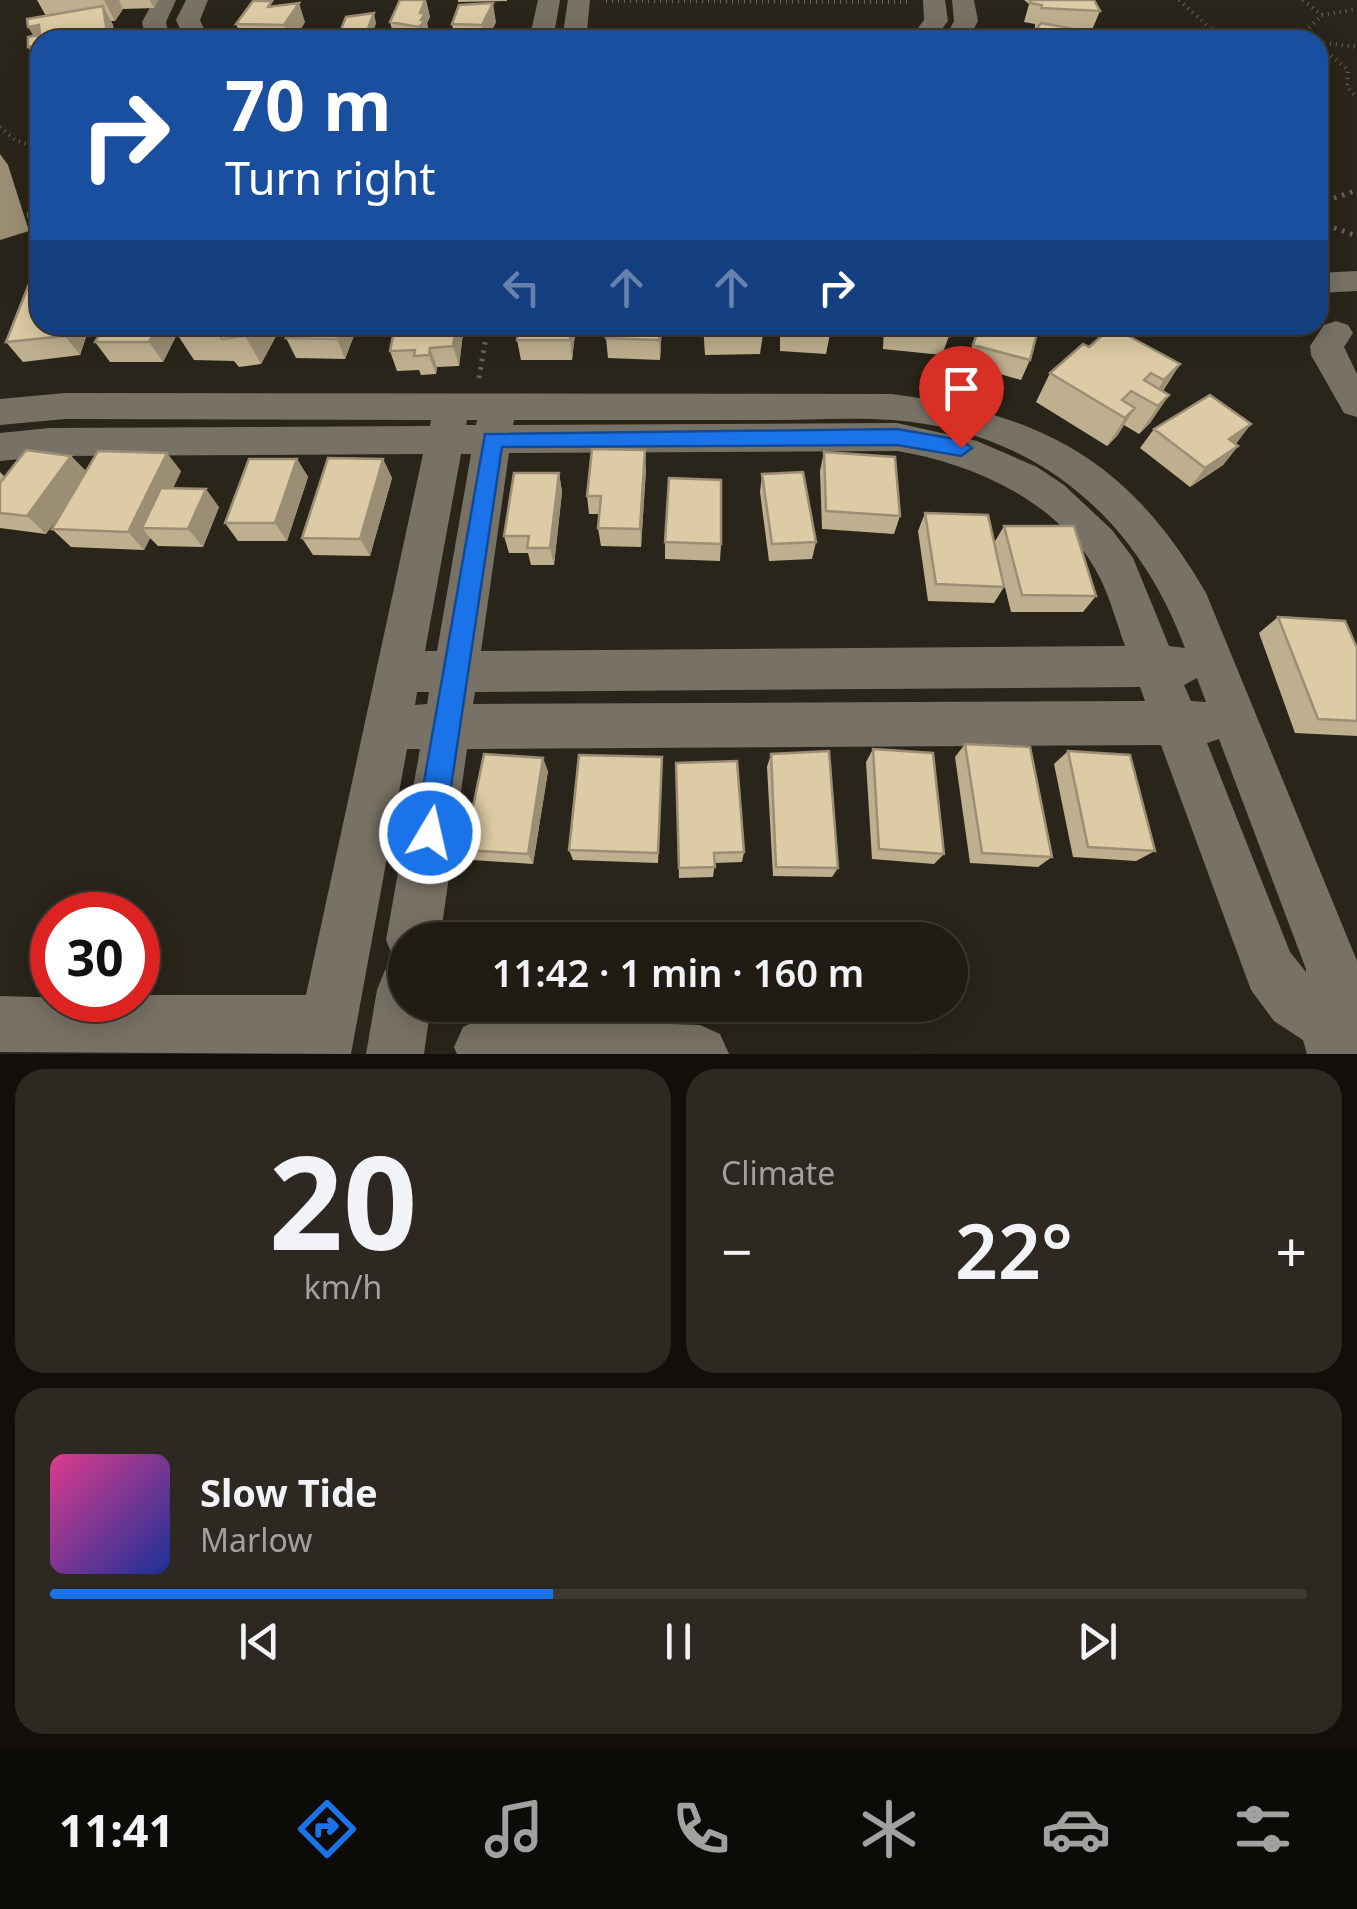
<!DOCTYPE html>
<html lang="en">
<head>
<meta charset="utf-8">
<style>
  body { margin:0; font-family:"Noto Sans",sans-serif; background:#2d2922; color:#f1f3f6; height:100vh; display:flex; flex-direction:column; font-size:38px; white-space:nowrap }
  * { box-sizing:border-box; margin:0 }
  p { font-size:32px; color:#a2a1a0 }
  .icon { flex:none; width:55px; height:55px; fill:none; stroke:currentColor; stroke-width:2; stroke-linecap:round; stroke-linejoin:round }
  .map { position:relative; height:1054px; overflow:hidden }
  .details { display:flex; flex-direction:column; gap:15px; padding:15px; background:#120f0b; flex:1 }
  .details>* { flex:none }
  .guide { position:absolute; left:30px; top:30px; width:1298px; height:305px; border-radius:30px; box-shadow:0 5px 25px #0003,0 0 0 2px #3d3a34; background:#1a4fa0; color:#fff; overflow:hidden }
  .speed { position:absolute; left:30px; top:892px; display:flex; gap:20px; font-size:50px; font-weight:700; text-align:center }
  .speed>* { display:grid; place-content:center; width:130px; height:130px; border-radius:50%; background:#201c14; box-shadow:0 5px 25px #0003,0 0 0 2px #3d3a34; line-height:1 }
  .speed .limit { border:15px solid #d22; background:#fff; color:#111 }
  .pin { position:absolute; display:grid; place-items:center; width:85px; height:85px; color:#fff; margin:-102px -42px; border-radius:50% 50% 50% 0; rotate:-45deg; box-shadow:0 0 10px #0007 }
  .pin .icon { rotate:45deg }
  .me { position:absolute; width:110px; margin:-55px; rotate:9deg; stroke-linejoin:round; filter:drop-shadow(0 0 8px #0008) }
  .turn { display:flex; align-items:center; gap:35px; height:210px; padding:0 30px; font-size:45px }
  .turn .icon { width:130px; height:130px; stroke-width:2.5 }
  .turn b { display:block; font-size:70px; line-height:85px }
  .lanes { display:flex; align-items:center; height:95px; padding:0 30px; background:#0003; justify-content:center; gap:50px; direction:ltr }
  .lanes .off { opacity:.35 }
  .big { font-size:75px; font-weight:600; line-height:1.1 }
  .details .tile { flex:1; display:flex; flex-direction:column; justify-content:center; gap:15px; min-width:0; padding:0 35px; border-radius:30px; background:#2d2922 }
  .details .dial { align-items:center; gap:0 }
  .dial b { font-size:130px; line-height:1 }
  .song { display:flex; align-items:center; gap:30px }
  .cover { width:120px; height:120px; border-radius:15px; background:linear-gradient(135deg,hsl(330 70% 55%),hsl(230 70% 35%)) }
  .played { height:10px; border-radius:5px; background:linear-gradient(90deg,#1a73e8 40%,#3d3a34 40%) }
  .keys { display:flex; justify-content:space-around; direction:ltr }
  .heat { display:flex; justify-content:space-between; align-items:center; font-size:55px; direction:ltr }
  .details .tiles { flex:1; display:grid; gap:15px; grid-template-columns:1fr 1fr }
  .tile:last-child { grid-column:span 2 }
  .trip { position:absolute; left:388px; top:922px; width:580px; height:100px; border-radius:50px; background:#201c14; box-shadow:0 5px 25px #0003,0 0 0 2px #3d3a34; font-weight:600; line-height:100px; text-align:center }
  .dock { display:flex; height:160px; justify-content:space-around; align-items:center; background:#0d0b08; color:#a2a1a0 }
  .dock .icon { width:70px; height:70px }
  .dock .current { color:#1a73e8 }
  .dock b { font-size:45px; color:#f1f3f6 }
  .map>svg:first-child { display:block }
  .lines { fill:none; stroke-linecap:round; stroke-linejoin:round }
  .path-far1 { stroke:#69645b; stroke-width:4; stroke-dasharray:1 5; stroke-linecap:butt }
  .path { stroke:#69645b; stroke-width:5; stroke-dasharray:2.5 6; stroke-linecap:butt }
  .minor { fill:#787266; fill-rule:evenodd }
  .wall { fill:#beaf8e }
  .shaded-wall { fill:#9b8e74 }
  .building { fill:#ddcba5; stroke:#9b8e74; stroke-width:2.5 }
  .route { fill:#1a73e8; stroke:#114b97; stroke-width:2.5 }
</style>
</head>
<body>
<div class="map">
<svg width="1357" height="1054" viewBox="0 0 1357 1054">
  <rect width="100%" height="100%" fill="#2a251a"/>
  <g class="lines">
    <path class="path-far1" d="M1179,0L1223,40
      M1303,0L1322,15
      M606,1L908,2
      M1305,32L1322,15L1357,9
      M1291,40L1305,32L1314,40
      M1318,42L1357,47
      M1322,48L1348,70L1347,87L1357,97
      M0,127L15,140L40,149"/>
    <path class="path" d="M1318,204L1357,190
      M27,215L40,214
      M1318,222L1357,236
      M479,378L488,325"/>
    <path class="minor" d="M154,0H176L166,22L170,40H146L142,22Z
      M186,0H208L200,20L209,40H185L176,20Z
      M538,0H560L553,40H529Z
      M568,0H590L586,40H562Z
      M923,0H945L948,21L933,40H909L924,20Z
      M952,0H974L978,21L968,40H944L954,21Z
      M1357,271V291L1318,293V273Z
      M1336,321L1348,325L1353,333L1344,347L1357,374V417L1344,413L1311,355L1310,346L1324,325Z
      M65,393L892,394C1042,414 1129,460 1206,593L1357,961V1054H1307L1303,1040L1274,1021L1251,990L1161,745L467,749L440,940H405V1005H431L424,1054H366L377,990L385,970L403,963L394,959L386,940L420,749H407L351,1054L0,1052V996L138,1000V995H306L423,454L50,456L0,461V433L50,428L430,426L431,420L65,419L0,425V399ZM467,420H477L476,425H466ZM514,420C597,420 680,420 764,420C806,420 850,417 893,420C1035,431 1136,516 1185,648L1169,646L1133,558L1112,530L1064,485L1037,467L977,441L897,423L513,425ZM897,451C975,464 1064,503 1101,580C1111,601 1117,624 1125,646L481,651L509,453ZM461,454H471L437,651H425ZM1197,678L1206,702L1191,701L1184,685ZM1140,687L1145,701L473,704L475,692ZM417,692H429L427,704L415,705ZM1219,739L1306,969V972L1290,952L1207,743Z
      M483,1018L700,1025L720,1034L729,1054H457L454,1047L463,1027Z"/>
  </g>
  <path class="wall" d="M37,0H158L154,8L123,9L115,21H111L113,25L40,40V67L28,47L46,16Z
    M400,0H426L430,17L427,23L430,40H395L390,22Z
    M458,0H507V1L458,2Z
    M1024,0H1094L1100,11L1092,30H1078L1096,33L1093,40H1019L1021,32L1034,33L1037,28H1035V24L1024,22L1029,4Z
    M305,22L294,40H243L236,24Z
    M496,22L487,40H455L452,24Z
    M376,23L370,40H342L340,32Z
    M40,325H90L80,355L23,362L6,342Z
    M105,325H282L261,364L239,367L234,361L194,360L177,334L163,362H110L95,342Z
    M358,325L345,359L296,358L286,338Z
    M395,325H464L459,366L437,367L436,374L421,375L419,370L397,371L390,351Z
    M576,325L572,360H521L517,340Z
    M662,325L660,360L608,358L606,338Z
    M703,325H761L763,334L760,354L705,355Z
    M780,325H829L830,334L826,354L780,351Z
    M884,325H949V336L942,355L883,349Z
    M979,325H1039L1030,360L1021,380L966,364Z
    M1089,347L1180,364L1163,391L1169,395L1150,423L1139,434L1124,425L1117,436L1107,446L1036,402L1050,373Z
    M1154,429L1235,444L1238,446L1223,465L1190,487L1140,448Z
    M824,452L900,516L894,534L822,529L820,471Z
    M71,456L86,471H181L173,488L219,507L203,547L158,546L150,538L144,550L71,547L52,529L61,513L46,534L0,528V472L5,477Z
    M297,459L308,477L287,541H238L225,523Z
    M383,459L392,478L370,556L313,555L302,538Z
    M646,469L641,547L601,546L598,528L599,514H589L587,496Z
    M559,473L562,492L554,565H531L528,553H509L504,536Z
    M762,474L816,542L812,559L769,561L760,492Z
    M925,513L994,543L1004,526L1096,596L1083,612H1011L1000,567L1004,587L994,603L928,601L918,531Z
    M665,542L721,544L720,561L665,559Z
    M1278,617L1357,648V736L1295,733L1259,633Z
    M965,744L1052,857L1038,867L970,863L955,757Z
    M873,749L944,854L934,864L872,859L866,762Z
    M1068,751L1155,851L1136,861L1073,857L1054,764Z
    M771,754L838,868L832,877L773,876L767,767Z
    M676,763L744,852L742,862L715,863L713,877L679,878Z
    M662,770L658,863L573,860L569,850Z
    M548,771L533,864L472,860L464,850Z"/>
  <path class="shaded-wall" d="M104,0H119L123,9L115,21Z
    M150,0H158L154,8Z
    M425,0L430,17L427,23L430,40H422L419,27L420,13Z
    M299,3L305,22L294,40H290L284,25Z
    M493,3L496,22L487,40H485L482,25Z
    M103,6L113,25L116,40H67Z
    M374,13L376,23L369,40L367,31Z
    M39,25L40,40V67L28,47L39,45L28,27Z
    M0,154L8,165L29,231L0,240Z
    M68,325H90L80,355L65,336Z
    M158,325H182L175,331L177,334L163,362L149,342Z
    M251,325H282L261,364L245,336Z
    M342,325H358L345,359L337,339Z
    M456,325H464L459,366L453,346Z
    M571,325H576L572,360L570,340Z
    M660,325H662L660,360L659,340Z
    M430,348L437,367L436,374L429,355Z
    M1180,364L1161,393L1150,402L1164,380Z
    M1169,395L1150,423L1139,434L1158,406Z
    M1135,408L1117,436L1107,446L1125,418Z
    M1251,424L1236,444L1229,439Z
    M1238,446L1223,465L1190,487L1205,468Z
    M645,450L646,469L641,547L640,529Z
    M167,453L181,471L154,529L142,528L150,538L144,550L128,532Z
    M71,456L88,474L46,534L27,516Z
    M297,459L308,477L287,541L275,523Z
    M383,459L392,478L370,556L360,539Z
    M559,473L562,492L554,565L550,548Z
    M206,489L219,507L203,547L188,529Z
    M543,758L548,771L533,864L528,854Z"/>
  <path class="building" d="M400,0H425L420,13H425L421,20L425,21L419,27L390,22Z
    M1030,0H1094L1100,11L1041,8L1042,5L1030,3Z
    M253,1H272L268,7L299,3L284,25L236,24Z
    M493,3L482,25L452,24L459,5Z
    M103,6L107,33L67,40H40V45L28,47V37L40,35L39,25L28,27L27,19Z
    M374,13L367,31L340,32L346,17Z
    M1041,23L1096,33L1090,40H1036L1021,32L1034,33Z
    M40,273V325H68L65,336L6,342L33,274Z
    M105,325H158L149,342H95Z
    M179,325H251L245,336L222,339L217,332L175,331Z
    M292,325H342L337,339L286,338Z
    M395,325H456L453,346L430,348L429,355L414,356L415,350L390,351Z
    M519,325H571L570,340H517Z
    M608,325H660L659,340L606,338Z
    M705,325H761L763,334L705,335Z
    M782,325H829L830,334L782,331Z
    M888,325H949V336L888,329Z
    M980,325H1039L1030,360L973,345Z
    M1112,327L1180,364L1164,380L1151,373L1144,380L1169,395L1158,406L1131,391L1122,400L1135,408L1125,418L1050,373L1083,344L1089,347Z
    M1210,395L1251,424L1229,439L1238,446L1205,468L1154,429Z
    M592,449L645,450L640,529L598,528L601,496H587Z
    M26,450L71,456L27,516L0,513V483Z
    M98,451L167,453L128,532L52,529Z
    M824,452L895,457L900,516L826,511Z
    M328,458L383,459L360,539L302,538Z
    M249,459H297L275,523H225Z
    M803,472L816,542L772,544L762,474Z
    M514,473H559L550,548H527L529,536H504Z
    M669,478L721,480V544L665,542Z
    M161,488L206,489L188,529L142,528Z
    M925,513L988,515L1004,587L936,584Z
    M1004,526H1074L1096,596L1022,595Z
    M1278,617L1345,621L1357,648V721L1318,719Z
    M965,744L1030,747L1052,857L982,853Z
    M873,749L933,753L944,854L879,849Z
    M829,751L838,868L776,867L771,754Z
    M1068,751L1130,755L1155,851L1088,847Z
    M484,754L543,758L528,854L464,850Z
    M579,755L662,757L658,853L569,850Z
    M737,761L744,852L714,853L715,867L679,868L676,763Z"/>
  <path class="route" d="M897,429L961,440L972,448L961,456L897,445L502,447L444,833L440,843L430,848L420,843L415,833L485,434Z"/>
</svg>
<div class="speed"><div class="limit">30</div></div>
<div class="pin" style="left:961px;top:448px;background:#d93025"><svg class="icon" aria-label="arrive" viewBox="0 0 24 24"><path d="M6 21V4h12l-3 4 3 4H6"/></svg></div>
<svg class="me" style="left:430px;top:833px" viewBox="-20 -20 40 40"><circle r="17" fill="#1a73e8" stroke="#fff" stroke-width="3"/><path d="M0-11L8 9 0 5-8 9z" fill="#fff"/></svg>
<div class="trip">11:42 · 1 min · 160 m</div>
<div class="guide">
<div class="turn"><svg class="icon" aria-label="right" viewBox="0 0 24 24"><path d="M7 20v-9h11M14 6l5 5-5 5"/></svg><div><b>70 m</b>Turn right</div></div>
<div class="lanes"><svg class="icon off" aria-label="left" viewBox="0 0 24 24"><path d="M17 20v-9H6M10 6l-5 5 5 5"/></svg><svg class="icon off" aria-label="ahead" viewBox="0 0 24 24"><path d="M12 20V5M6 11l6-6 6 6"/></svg><svg class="icon off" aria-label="ahead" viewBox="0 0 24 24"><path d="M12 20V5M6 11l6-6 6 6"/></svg><svg class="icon" aria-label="right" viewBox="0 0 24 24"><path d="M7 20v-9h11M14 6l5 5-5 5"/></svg></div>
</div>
</div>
<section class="details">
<div class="tiles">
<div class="tile dial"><b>20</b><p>km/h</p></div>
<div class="tile"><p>Climate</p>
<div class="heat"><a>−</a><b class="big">22°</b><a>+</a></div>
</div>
<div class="tile">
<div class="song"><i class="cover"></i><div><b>Slow Tide</b><p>Marlow</p></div></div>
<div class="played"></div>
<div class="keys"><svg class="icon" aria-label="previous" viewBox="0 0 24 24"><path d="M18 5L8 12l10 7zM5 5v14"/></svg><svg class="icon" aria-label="pause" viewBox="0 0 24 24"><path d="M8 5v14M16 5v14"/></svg><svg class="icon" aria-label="next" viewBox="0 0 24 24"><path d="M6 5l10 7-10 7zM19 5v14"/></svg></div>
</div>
</div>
</section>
<nav class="dock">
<b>11:41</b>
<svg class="icon current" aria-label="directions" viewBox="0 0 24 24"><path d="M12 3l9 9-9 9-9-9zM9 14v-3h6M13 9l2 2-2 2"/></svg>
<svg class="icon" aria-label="music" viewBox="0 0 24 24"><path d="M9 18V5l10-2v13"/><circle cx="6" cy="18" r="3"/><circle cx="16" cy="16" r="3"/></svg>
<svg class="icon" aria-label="phone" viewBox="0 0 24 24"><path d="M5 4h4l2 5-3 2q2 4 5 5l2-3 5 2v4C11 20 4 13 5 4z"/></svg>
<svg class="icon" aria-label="climate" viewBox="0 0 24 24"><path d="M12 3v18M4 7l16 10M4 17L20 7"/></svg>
<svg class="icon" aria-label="car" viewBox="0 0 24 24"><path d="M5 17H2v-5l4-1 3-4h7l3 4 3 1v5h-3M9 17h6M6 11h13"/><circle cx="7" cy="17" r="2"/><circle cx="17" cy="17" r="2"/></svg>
<svg class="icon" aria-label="filters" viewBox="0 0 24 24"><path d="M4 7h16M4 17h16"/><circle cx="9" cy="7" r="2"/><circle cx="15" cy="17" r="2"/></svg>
</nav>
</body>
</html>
